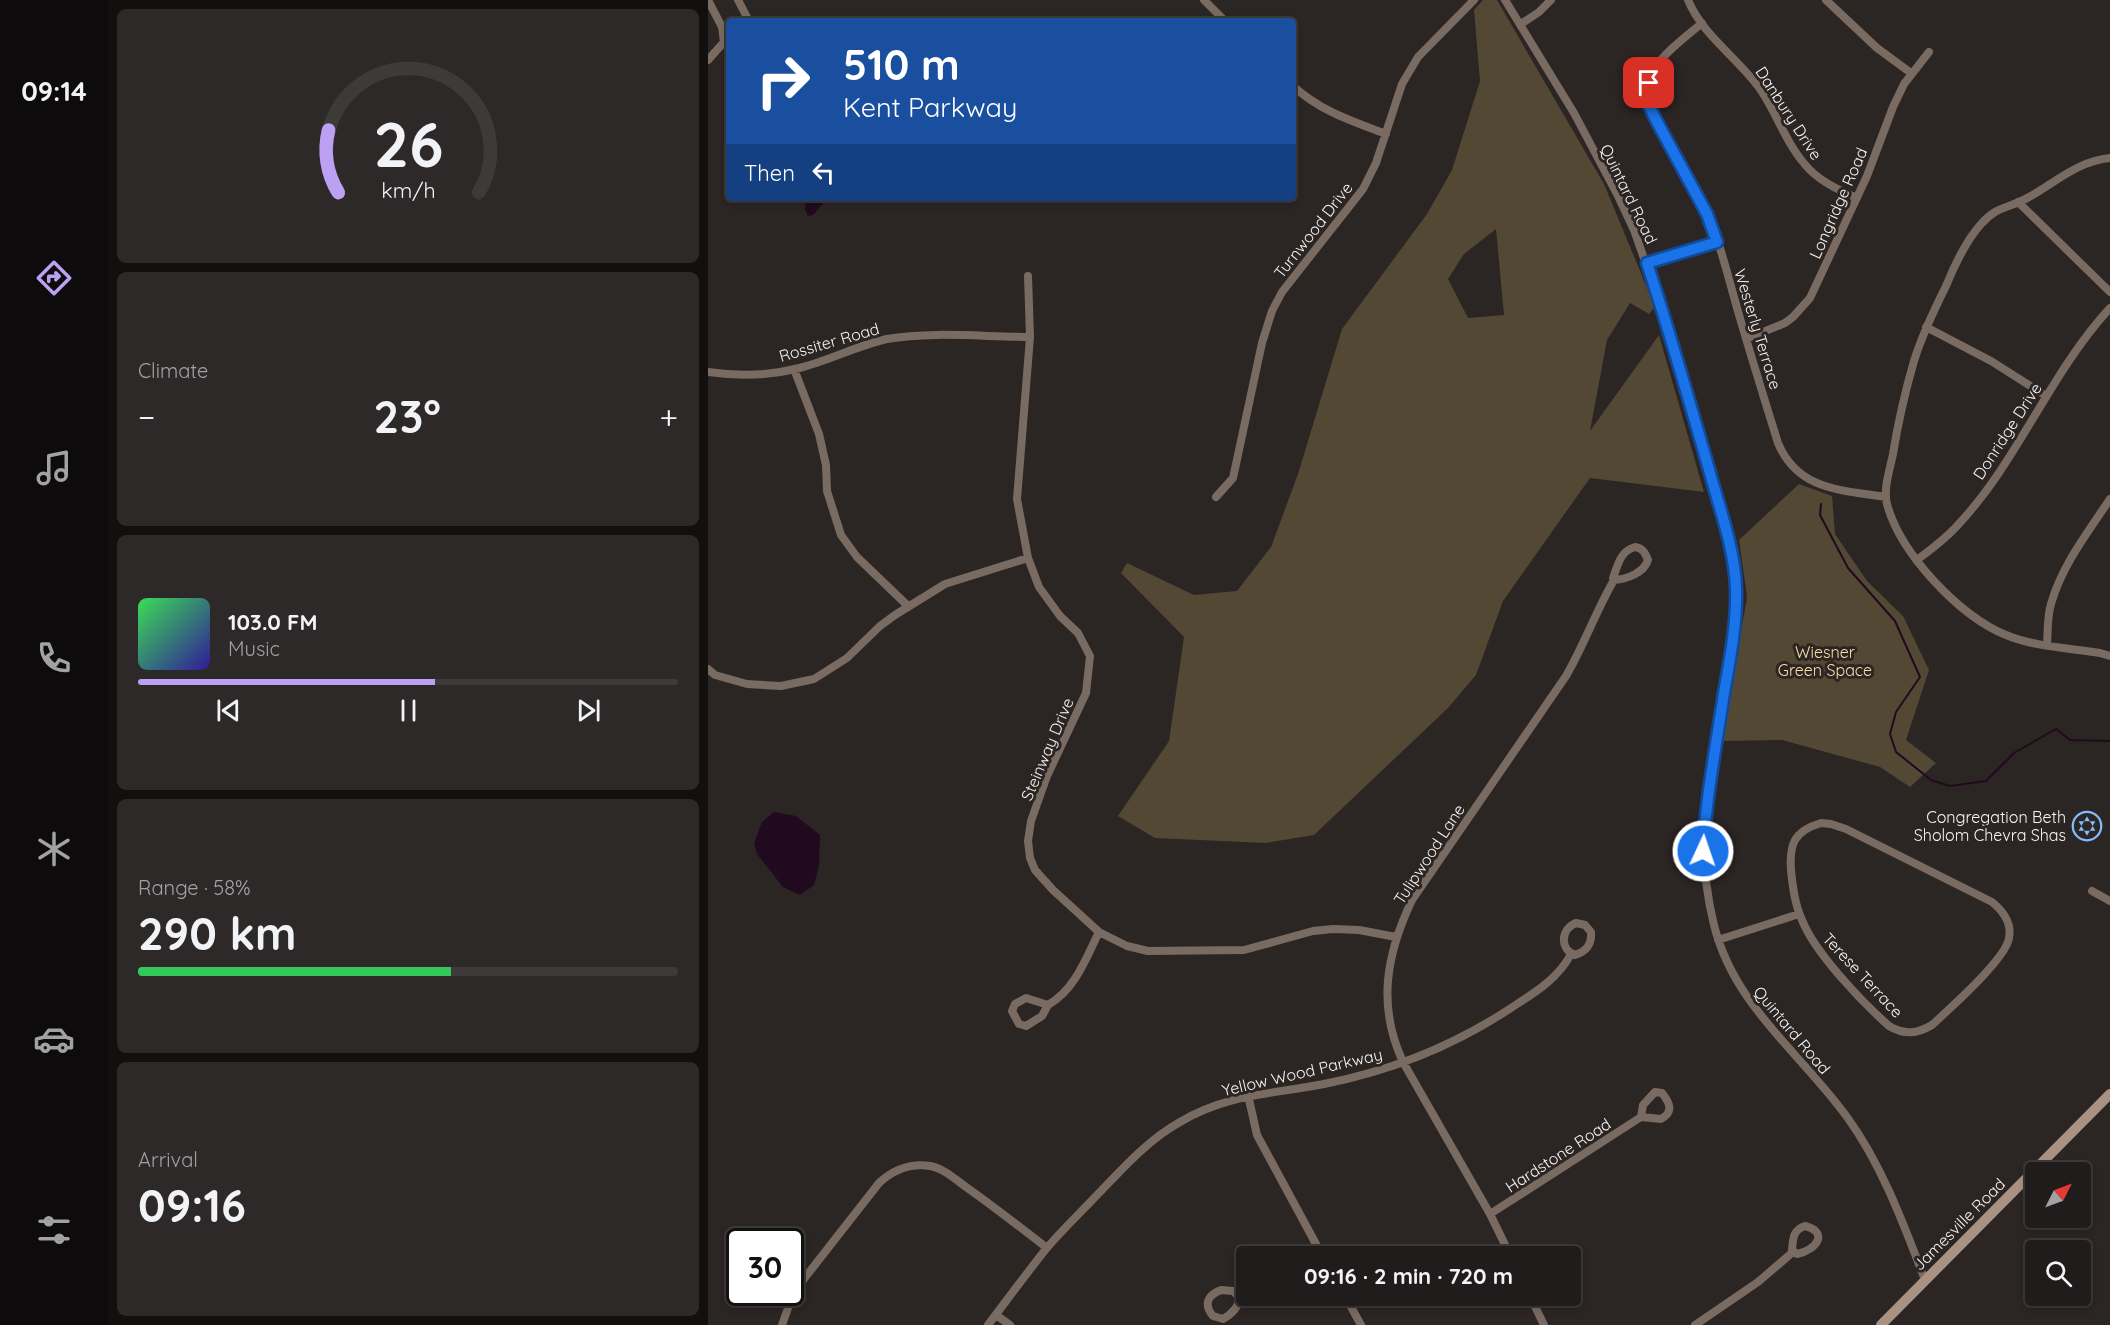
<!DOCTYPE html>
<html lang="en">
<head>
<meta charset="utf-8">
<style>
  body { margin:0; font-family:Quicksand,sans-serif; background:#2d2928; color:#f1f3f6; height:100vh; display:flex; flex-direction:column; font-size:22px; white-space:nowrap }
  * { box-sizing:border-box; margin:0 }
  p { font-size:20px; color:#a2a1a3 }
  .icon { flex:none; width:33px; height:33px; fill:none; stroke:currentColor; stroke-width:2; stroke-linecap:round; stroke-linejoin:round }
  .map { position:relative; flex:1; overflow:hidden }
  .side { display:flex; flex-direction:column; gap:9px; padding:9px; background:#120f0f; width:600px }
  .side>* { flex:none }
  .guide { position:absolute; left:18px; top:18px; width:570px; height:183px; border-radius:6px; box-shadow:0 3px 9px #0003,0 0 0 2px #3d3a3a; background:#1a4fa0; color:#fff; overflow:hidden }
  .needle { width:39px; rotate:48deg }
  .fabs { position:absolute; left:1317px; top:1162px; display:grid; gap:12px }
  .fabs a { display:grid; place-items:center; width:66px; height:66px; border-radius:6px; background:#201c1b; box-shadow:0 3px 9px #0003,0 0 0 2px #3d3a3a; font-size:30px }
  .speed { position:absolute; left:18px; top:1228px; display:flex; gap:12px; font-size:30px; font-weight:700; text-align:center }
  .speed>* { display:grid; place-content:center; width:78px; height:78px; border-radius:50%; background:#201c1b; box-shadow:0 3px 9px #0003,0 0 0 2px #3d3a3a; line-height:1 }
  .speed .limit { border:3px solid #111; border-radius:9px; background:#fff; color:#111 }
  .pin { position:absolute; display:grid; place-items:center; width:51px; height:51px; color:#fff; margin:-26px; border-radius:12px; box-shadow:0 3px 9px #0006 }
  .me { position:absolute; width:66px; margin:-33px; rotate:3deg; stroke-linejoin:round; filter:drop-shadow(0 0 4px #0008) }
  .turn { display:flex; align-items:center; gap:21px; height:126px; padding:0 18px; font-size:27px }
  .turn .icon { width:78px; height:78px; stroke-width:2.5 }
  .turn b { display:block; font-size:42px; line-height:51px }
  .then { display:flex; align-items:center; height:57px; padding:0 18px; background:#0003; gap:12px; font-size:22px }
  .big { font-size:45px; font-weight:700; line-height:1.1 }
  .side .tile { flex:1; display:flex; flex-direction:column; justify-content:center; gap:9px; min-width:0; padding:0 21px; border-radius:9px; background:#2d2928 }
  .side .dial { align-items:center; gap:0 }
  .dial svg { height:156px; overflow:visible; fill:none; stroke:#3d3a3a; stroke-width:7; stroke-linecap:round; text-anchor:middle }
  .dial text { fill:#f1f3f6; stroke:none }
  .song { display:flex; align-items:center; gap:18px }
  .cover { width:72px; height:72px; border-radius:9px; background:linear-gradient(135deg,hsl(130 70% 55%),hsl(250 70% 35%)) }
  .played { height:6px; border-radius:3px; background:linear-gradient(90deg,#bca0f2 55%,#3d3a3a 55%) }
  .keys { display:flex; justify-content:space-around; direction:ltr }
  .heat { display:flex; justify-content:space-between; align-items:center; font-size:33px; direction:ltr }
  .charge { height:9px; border-radius:4px; background:linear-gradient(90deg,#34c759 58%,#3d3a3a 0) }
  .trip { position:absolute; left:528px; top:1246px; width:345px; height:60px; border-radius:6px; background:#201c1b; box-shadow:0 3px 9px #0003,0 0 0 2px #3d3a3a; font-weight:700; line-height:60px; text-align:center }
  main { display:flex; flex:1; min-height:0 }
  .tab-bar { display:flex; flex-direction:column; width:108px; justify-content:space-around; align-items:center; background:#0d0b0b; color:#a2a1a3 }
  .tab-bar .icon { width:42px; height:42px }
  .tab-bar .active { color:#bca0f2 }
  .tab-bar b { font-size:27px; color:#f1f3f6 }
  .map>svg:first-child { display:block }
  .green { fill:#524834; fill-rule:evenodd }
  .water { fill:#220a1e }
  .lines { fill:none; stroke-linecap:round; stroke-linejoin:round }
  .stream { stroke:#220a1e; stroke-width:2 }
  .street { stroke:#796b61; stroke-width:8 }
  .secondary { stroke:#a99282; stroke-width:10 }
  .route-casing { stroke:#114b97; stroke-width:15 }
  .route { stroke:#1a73e8; stroke-width:10 }
  .labels { text-anchor:middle; dominant-baseline:central; stroke-width:6; stroke-linejoin:round; paint-order:stroke }
  .street-label { font-size:16px; fill:#f8f3f2; stroke:#2b2524 }
  .park-label { font-size:16px; fill:#fadda1; stroke:#2b2524 }
  .poi-label { font-size:16px; fill:#f8f3f2; stroke:#2b2524; text-anchor:end }
</style>
</head>
<body>
<main>
<nav class="tab-bar">
<b>09:14</b>
<svg class="icon active" aria-label="directions" viewBox="0 0 24 24"><path d="M12 3l9 9-9 9-9-9zM9 14v-3h6M13 9l2 2-2 2"/></svg>
<svg class="icon" aria-label="music" viewBox="0 0 24 24"><path d="M9 18V5l10-2v13"/><circle cx="6" cy="18" r="3"/><circle cx="16" cy="16" r="3"/></svg>
<svg class="icon" aria-label="phone" viewBox="0 0 24 24"><path d="M5 4h4l2 5-3 2q2 4 5 5l2-3 5 2v4C11 20 4 13 5 4z"/></svg>
<svg class="icon" aria-label="climate" viewBox="0 0 24 24"><path d="M12 3v18M4 7l16 10M4 17L20 7"/></svg>
<svg class="icon" aria-label="car" viewBox="0 0 24 24"><path d="M5 17H2v-5l4-1 3-4h7l3 4 3 1v5h-3M9 17h6M6 11h13"/><circle cx="7" cy="17" r="2"/><circle cx="17" cy="17" r="2"/></svg>
<svg class="icon" aria-label="filters" viewBox="0 0 24 24"><path d="M4 7h16M4 17h16"/><circle cx="9" cy="7" r="2"/><circle cx="15" cy="17" r="2"/></svg>
</nav>
<section class="side">
<div class="tile dial"><svg viewBox="0 0 100 80">
<path d="M14 69A42 42 0 1 1 86 69"/>
<path d="M14 69A42 42 0 0 1 9 37" stroke="#bca0f2"/>
<text x="50" y="56" font-size="32" font-weight="700">26</text>
<text x="50" y="72" font-size="11">km/h</text>
</svg></div>
<div class="tile"><p>Climate</p>
<div class="heat"><a>−</a><b class="big">23°</b><a>+</a></div>
</div>
<div class="tile">
<div class="song"><i class="cover"></i><div><b>103.0 FM</b><p>Music</p></div></div>
<div class="played"></div>
<div class="keys"><svg class="icon" aria-label="previous" viewBox="0 0 24 24"><path d="M18 5L8 12l10 7zM5 5v14"/></svg><svg class="icon" aria-label="pause" viewBox="0 0 24 24"><path d="M8 5v14M16 5v14"/></svg><svg class="icon" aria-label="next" viewBox="0 0 24 24"><path d="M6 5l10 7-10 7zM19 5v14"/></svg></div>
</div>
<div class="tile"><p>Range · 58%</p><b class="big">290 km</b><div class="charge"></div></div>
<div class="tile"><p>Arrival</p><b class="big">09:16</b></div>
</section>
<div class="map">
<svg width="1402" height="1325" viewBox="0 0 1402 1325">
  <rect width="100%" height="100%" fill="#2b2524"/>
  <path class="green" d="M775,0H789L896,184L947,307L941,314L922,303L899,340L882,431L951,335L996,492L882,478L795,601L768,675L740,708L606,835L558,843L447,838L410,816L461,741L476,637L413,573L419,563L486,595L529,591L563,547L590,474L634,329L719,214L744,170L772,81L766,10ZM788,229L796,315L760,318L740,279L756,254Z
    M1091,484L1124,496L1127,534L1159,581L1195,616L1221,670L1198,740L1228,763L1202,787L1172,767L1074,740L1014,741L1039,597L1031,540Z"/>
  <path class="water" d="M98,198H117L118,200L105,215L100,216L97,209Z
    M66,812L88,816L112,835L111,866L106,885L92,895L75,887L49,854L46,843L54,822Z"/>
  <g class="lines">
    <path class="stream" d="M1113,504L1112,515L1140,568L1187,621L1212,677L1188,712L1182,734L1188,752L1223,780L1242,786L1278,781L1306,753L1348,729L1362,740L1402,741"/>
    <path class="street" d="M0,0L14,27L16,42L0,60
      M30,0L41,21
      M496,0L517,21
      M797,0L866,113L910,196L926,230L964,338L1025,562C1034,630 1015,701 1004,768C1002,783 998,798 997,813C994,851 997,889 1006,925C1026,1006 1092,1052 1139,1117C1174,1165 1196,1225 1217,1280
      M980,0C995,36 1030,58 1052,89C1070,115 1079,147 1102,170C1115,183 1133,191 1149,198
      M1118,0L1169,48L1203,73
      M994,23C972,42 941,61 939,93C938,116 986,188 998,212C1012,242 1020,276 1029,308C1042,353 1056,398 1070,443C1090,491 1134,490 1178,497
      M813,24L831,12L843,0
      M585,86C612,111 644,121 678,134
      M1402,158C1370,161 1348,182 1321,197C1303,208 1290,205 1274,223C1258,240 1247,264 1238,286C1226,310 1214,335 1206,361C1197,392 1190,423 1185,454C1182,469 1175,489 1179,504C1192,553 1251,616 1298,635C1327,647 1361,648 1392,653L1402,656
      M1310,202L1402,292
      M939,263L1009,242
      M320,276L322,337L309,499L320,558L331,587L352,616L370,633L382,656L378,693L339,776L323,821L320,841L322,858L327,870L345,890L391,932L419,946L440,951L536,950L605,931L625,929L651,930L688,937
      M1218,327L1283,361L1338,396
      M1038,339L1077,323L1085,317L1102,298L1159,176L1185,107L1196,84L1221,52
      M86,369L111,434L118,465L119,491L133,535L149,557L200,606
      M0,372C28,376 59,376 87,369C119,362 147,346 179,339C224,331 276,337 322,337
      M508,497L525,478L554,343L564,311L574,292L655,189L668,163L694,84L710,57L766,0
      M927,547C935,548 937,553 940,560C936,573 919,579 906,580L905,578C910,565 912,551 927,547Z
      M1209,560C1222,550 1236,540 1248,527C1310,462 1341,374 1402,308
      M1339,645C1340,631 1339,617 1343,604C1354,565 1380,532 1402,499
      M0,669L7,675L39,684L73,686L106,679L139,658L172,626L187,615L237,584L320,558
      M1113,823L1123,824L1138,829L1284,902C1295,911 1304,923 1301,938C1298,959 1241,1009 1224,1025C1209,1034 1196,1035 1181,1026C1154,1002 1107,953 1094,920C1087,905 1085,888 1083,871C1081,844 1086,831 1113,823Z
      M1384,891L1402,901
      M868,923L877,925L883,932C884,944 879,951 867,955C851,949 853,929 868,923Z
      M1010,940L1091,914
      M318,998L340,1005L334,1016L318,1026L311,1024L304,1011L307,1004Z
      M340,1005C367,990 378,958 391,932
      M947,1092L954,1093C962,1103 966,1112 953,1119L933,1117L935,1105Z
      M540,1095L549,1135L615,1257
      M782,1214L933,1117
      M1097,1226C1121,1232 1109,1250 1089,1254L1084,1250C1085,1238 1085,1230 1097,1226Z
      M803,1257L782,1214L695,1062C669,1006 678,955 704,900L858,676C876,645 888,611 906,580
      M513,1290L525,1291L532,1298C530,1308 524,1314 515,1319L505,1316C495,1304 500,1295 513,1290Z
      M637,1296L653,1325
      M822,1296L836,1325
      M288,1315L302,1325
      M74,1325L85,1294L99,1275L171,1183C185,1170 203,1163 222,1166C235,1168 247,1179 258,1187C285,1206 312,1227 339,1248
      M280,1325C299,1300 318,1274 338,1249C354,1230 373,1212 391,1193C416,1167 440,1140 472,1122C518,1094 565,1094 616,1084C682,1071 747,1045 803,1008C826,993 850,979 863,954
      M987,1325L1050,1282L1085,1252"/>
    <path class="secondary" d="M1173,1325L1402,1094"/>
  </g>
  <g class="lines">
    <g class="route-casing">
      <path id="route" d="M941,83L939,94L940,103L948,120L999,214L1009,242L939,263C962,333 982,403 1002,473C1012,510 1027,550 1028,589C1029,624 1022,659 1016,693C1008,746 998,798 995,851"/>
    </g>
    <use href="#route" class="route"/>
  </g>
  <defs>
    <g id="synagogue-ring" transform="scale(1.5)"><circle r="9.5" fill="#2b2524" stroke="#82bcfa" stroke-width="1.5"/><path d="M0-6.5L5.6 3.2H-5.6ZM0 6.5L5.6-3.2H-5.6Z" fill="#82bcfa"/></g>
  </defs>
  <g fill-rule="evenodd">
    <use href="#synagogue-ring" x="1379" y="826"/>
  </g>
  <g class="labels">
    <g class="street-label">
      <text transform="translate(1081 113) rotate(57)">Danbury Drive</text>
      <text transform="translate(921 194) rotate(64)">Quintard Road</text>
      <text transform="translate(1130 203) rotate(-66)">Longridge Road</text>
      <text transform="translate(605 230) rotate(-52)">Turnwood Drive</text>
      <text transform="translate(1050 329) rotate(73)">Westerly Terrace</text>
      <text transform="translate(121 342) rotate(-16)">Rossiter Road</text>
      <text transform="translate(1299 431) rotate(-57)">Donridge Drive</text>
      <text transform="translate(339 749) rotate(-67)">Steinway Drive</text>
      <text transform="translate(721 854) rotate(-57)">Tulipwood Lane</text>
      <text transform="translate(1155 975) rotate(47)">Terese Terrace</text>
      <text transform="translate(1084 1030) rotate(50)">Quintard Road</text>
      <text transform="translate(594 1072) rotate(-13)">Yellow Wood Parkway</text>
      <text transform="translate(850 1155) rotate(-33)">Hardstone Road</text>
      <text transform="translate(1251 1224) rotate(-45)">Jamesville Road</text>
    </g>
    <g class="park-label">
      <text x="1117" y="652">Wiesner<tspan x="1117" dy="18">Green Space</tspan></text>
    </g>
    <g class="poi-label">
      <text x="1358" y="817">Congregation Beth<tspan x="1358" dy="18">Sholom Chevra Shas</tspan></text>
    </g>
  </g>
</svg>
<div class="fabs">
<a><svg class="needle" viewBox="-14 -14 28 28"><path d="M0-13l5 13h-10z" fill="#e53935"/><path d="M0 13l5-13h-10z" fill="#a2a1a3"/></svg></a>
<a><svg class="icon" aria-label="search" viewBox="0 0 24 24"><circle cx="10" cy="10" r="6"/><path d="M15 15l6 6"/></svg></a>
</div>
<div class="speed"><div class="limit">30</div></div>
<div class="pin" style="left:941px;top:83px;background:#d93025"><svg class="icon" aria-label="arrive" viewBox="0 0 24 24"><path d="M6 21V4h12l-3 4 3 4H6"/></svg></div>
<svg class="me" style="left:995px;top:851px" viewBox="-20 -20 40 40"><circle r="17" fill="#1a73e8" stroke="#fff" stroke-width="3"/><path d="M0-11L8 9 0 5-8 9z" fill="#fff"/></svg>
<div class="trip">09:16 · 2 min · 720 m</div>
<div class="guide">
<div class="turn"><svg class="icon" aria-label="right" viewBox="0 0 24 24"><path d="M7 20v-9h11M14 6l5 5-5 5"/></svg><div><b>510 m</b>Kent Parkway</div></div>
<div class="then">Then<svg class="icon" aria-label="left" viewBox="0 0 24 24"><path d="M17 20v-9H6M10 6l-5 5 5 5"/></svg></div>
</div>
</div>
</main>
</body>
</html>
